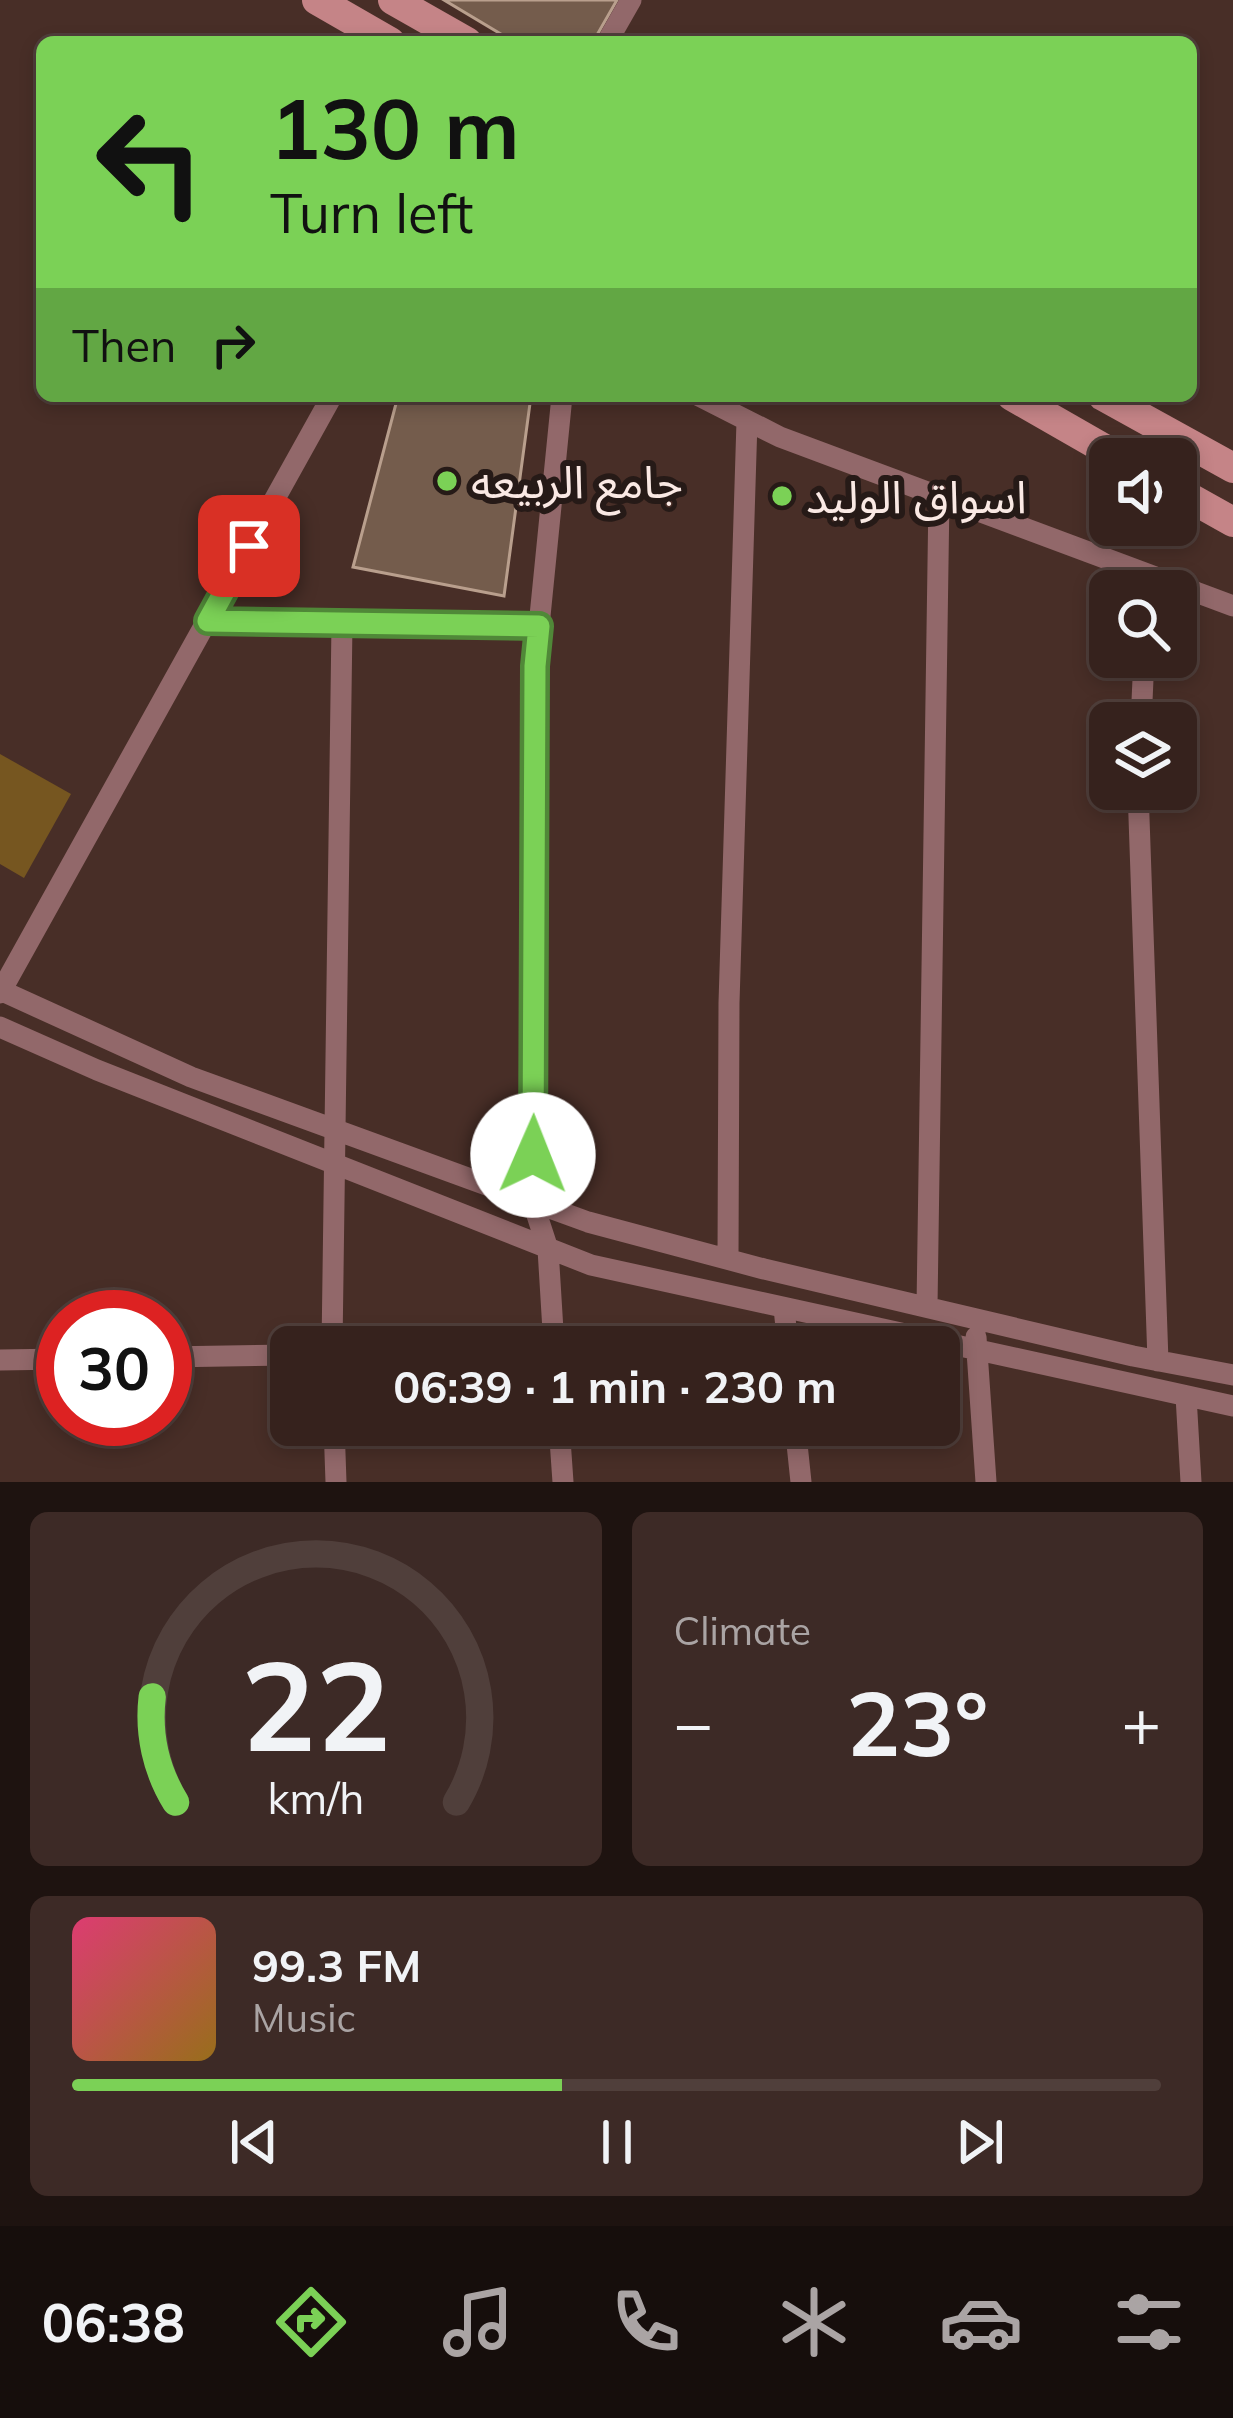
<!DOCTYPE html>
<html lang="en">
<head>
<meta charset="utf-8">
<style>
  body { margin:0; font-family:Mulish,"Noto Sans Arabic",sans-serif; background:#3d2a26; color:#f1f3f6; height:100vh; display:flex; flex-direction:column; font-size:45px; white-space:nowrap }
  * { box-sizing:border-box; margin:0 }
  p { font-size:39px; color:#aaa4a4 }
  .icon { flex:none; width:66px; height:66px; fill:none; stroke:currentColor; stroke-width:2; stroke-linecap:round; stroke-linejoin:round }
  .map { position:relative; height:1482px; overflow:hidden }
  .panel { display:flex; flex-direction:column; gap:30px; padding:30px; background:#1e1310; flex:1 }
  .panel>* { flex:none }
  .guide { position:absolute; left:36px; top:36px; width:1161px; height:366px; border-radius:18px; box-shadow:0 6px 18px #0003,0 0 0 3px #503f3b; background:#7bd156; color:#111; overflow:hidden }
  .fabs { position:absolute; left:1089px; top:438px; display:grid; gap:24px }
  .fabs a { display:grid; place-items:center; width:108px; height:108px; border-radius:18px; background:#36221d; box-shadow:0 6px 18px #0003,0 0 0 3px #503f3b; font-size:60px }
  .speed { position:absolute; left:36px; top:1290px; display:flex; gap:24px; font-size:60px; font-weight:700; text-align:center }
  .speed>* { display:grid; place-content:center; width:156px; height:156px; border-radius:50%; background:#36221d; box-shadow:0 6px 18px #0003,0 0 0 3px #503f3b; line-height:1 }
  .speed .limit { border:18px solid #d22; background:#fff; color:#111 }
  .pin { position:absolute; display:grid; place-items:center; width:102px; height:102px; color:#fff; margin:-51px; border-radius:24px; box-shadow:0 6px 18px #0006 }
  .me { position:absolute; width:132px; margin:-66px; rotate:1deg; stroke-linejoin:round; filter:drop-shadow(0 0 9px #0008) }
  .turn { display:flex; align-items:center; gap:42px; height:252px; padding:0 36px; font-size:54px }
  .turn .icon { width:156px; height:156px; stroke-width:2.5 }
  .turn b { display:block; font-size:84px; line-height:102px }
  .then { display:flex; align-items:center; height:114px; padding:0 36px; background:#0003; gap:24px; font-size:45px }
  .big { font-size:90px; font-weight:700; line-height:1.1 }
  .panel .tile { flex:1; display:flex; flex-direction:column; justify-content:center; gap:18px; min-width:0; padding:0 42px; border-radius:18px; background:#3d2a26 }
  .panel .dial { align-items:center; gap:0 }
  .dial svg { height:312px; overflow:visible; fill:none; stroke:#503f3b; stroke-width:7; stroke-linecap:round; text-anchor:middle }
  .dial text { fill:#f1f3f6; stroke:none }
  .song { display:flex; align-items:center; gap:36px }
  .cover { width:144px; height:144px; border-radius:18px; background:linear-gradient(135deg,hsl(340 70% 55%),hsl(40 70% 35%)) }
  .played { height:12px; border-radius:6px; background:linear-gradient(90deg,#7bd156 45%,#503f3b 45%) }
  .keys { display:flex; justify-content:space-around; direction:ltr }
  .heat { display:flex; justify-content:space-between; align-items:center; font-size:66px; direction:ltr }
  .panel .tiles { flex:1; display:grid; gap:30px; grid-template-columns:1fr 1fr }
  .tile:last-child { grid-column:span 2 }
  .trip { position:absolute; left:270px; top:1326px; width:690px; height:120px; border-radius:18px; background:#36221d; box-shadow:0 6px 18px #0003,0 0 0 3px #503f3b; font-weight:700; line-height:120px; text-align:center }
  .tab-bar { display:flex; height:192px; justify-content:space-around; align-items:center; background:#160e0c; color:#aaa4a4 }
  .tab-bar .icon { width:84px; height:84px }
  .tab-bar .current { color:#7bd156 }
  .tab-bar b { font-size:54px; color:#f1f3f6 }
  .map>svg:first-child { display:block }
  .green { fill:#765620 }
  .building { fill:#745c4c; stroke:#b99f8d; stroke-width:3 }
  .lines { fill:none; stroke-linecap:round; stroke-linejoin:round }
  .street { stroke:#92686a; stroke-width:21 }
  .secondary { stroke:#c58487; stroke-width:30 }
  .route-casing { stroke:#508838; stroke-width:30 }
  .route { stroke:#7bd156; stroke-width:21 }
  .poi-dot { fill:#7bd156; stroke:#261a17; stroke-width:4.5 }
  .labels { text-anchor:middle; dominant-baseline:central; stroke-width:12; stroke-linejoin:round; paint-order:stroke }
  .poi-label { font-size:45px; fill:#fae9e4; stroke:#261a17; text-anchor:start }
</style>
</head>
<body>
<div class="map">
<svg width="1233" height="1482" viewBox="0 0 1233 1482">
  <rect width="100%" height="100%" fill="#482e27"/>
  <path class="green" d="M0,754L71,794L24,878L0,864Z"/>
  <path class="building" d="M444,0H617L593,42H514Z
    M398,396H531L504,596L353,567Z"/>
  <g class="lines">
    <path class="street" d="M607,42L631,0
      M699,396L780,437L1233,606
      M208,621L539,626
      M1141,723L1144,657
      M1138,789L1158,1361
      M0,990L191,1077L588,1222L764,1269L1133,1356L1233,1375
      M0,993L332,396
      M0,1027L97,1070L591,1265L1233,1406
      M728,1259L729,1003L747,421
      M927,1307L939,496
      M784,1308L788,1347
      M976,1337L986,1482
      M332,1347L342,623
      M554,1347L548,1249L533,1203L535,666L562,396
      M165,1357L291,1355
      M0,1360L63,1359
      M1186,1396L1191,1482
      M334,1425L336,1482
      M559,1425L563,1482
      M795,1425L801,1482"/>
    <path class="secondary" d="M317,0L390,42
      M393,0L467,42
      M1012,396L1122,459
      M1103,396L1233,468
      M1176,490L1233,522"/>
  </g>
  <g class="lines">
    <g class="route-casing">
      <path id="route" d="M249,546L208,621L539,626L535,666L533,1155"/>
    </g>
    <use href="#route" class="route"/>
  </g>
  <g class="poi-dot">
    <circle cx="447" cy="481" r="12"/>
    <circle cx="782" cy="496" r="12"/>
  </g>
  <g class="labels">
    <g class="poi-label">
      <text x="471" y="481">جامع الربيعه</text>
      <text x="806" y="496">اسواق الوليد</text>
    </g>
  </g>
</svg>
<div class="fabs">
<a><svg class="icon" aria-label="sound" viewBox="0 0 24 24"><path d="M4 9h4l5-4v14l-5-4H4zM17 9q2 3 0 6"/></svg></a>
<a><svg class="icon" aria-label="search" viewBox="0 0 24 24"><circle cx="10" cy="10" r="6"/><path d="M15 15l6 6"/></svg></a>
<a><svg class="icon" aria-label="layers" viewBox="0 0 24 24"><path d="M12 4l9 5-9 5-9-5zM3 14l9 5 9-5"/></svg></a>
</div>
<div class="speed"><div class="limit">30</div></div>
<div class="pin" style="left:249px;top:546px;background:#d93025"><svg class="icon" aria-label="arrive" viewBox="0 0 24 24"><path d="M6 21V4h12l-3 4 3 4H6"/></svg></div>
<svg class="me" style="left:533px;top:1155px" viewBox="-20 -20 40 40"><circle r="19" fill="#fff"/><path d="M0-13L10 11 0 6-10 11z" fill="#7bd156"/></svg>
<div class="trip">06:39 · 1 min · 230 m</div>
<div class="guide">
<div class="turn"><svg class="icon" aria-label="left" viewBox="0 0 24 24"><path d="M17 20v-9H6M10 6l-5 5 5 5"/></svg><div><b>130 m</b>Turn left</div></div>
<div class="then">Then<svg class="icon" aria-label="right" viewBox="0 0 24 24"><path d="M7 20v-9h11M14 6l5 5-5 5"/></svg></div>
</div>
</div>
<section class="panel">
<div class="tiles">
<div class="tile dial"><svg viewBox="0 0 100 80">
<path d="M14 69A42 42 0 1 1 86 69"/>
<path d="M14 69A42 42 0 0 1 8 42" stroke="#7bd156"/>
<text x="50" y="56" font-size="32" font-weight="700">22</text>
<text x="50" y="72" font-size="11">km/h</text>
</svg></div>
<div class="tile"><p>Climate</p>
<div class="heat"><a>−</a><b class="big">23°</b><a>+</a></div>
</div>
<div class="tile">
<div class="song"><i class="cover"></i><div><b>99.3 FM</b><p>Music</p></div></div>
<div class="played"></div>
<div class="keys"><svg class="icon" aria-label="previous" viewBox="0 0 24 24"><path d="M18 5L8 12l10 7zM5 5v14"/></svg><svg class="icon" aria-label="pause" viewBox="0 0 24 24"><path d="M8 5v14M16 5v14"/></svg><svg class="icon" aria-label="next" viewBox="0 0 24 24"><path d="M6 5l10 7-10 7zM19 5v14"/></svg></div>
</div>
</div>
</section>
<nav class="tab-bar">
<b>06:38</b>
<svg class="icon current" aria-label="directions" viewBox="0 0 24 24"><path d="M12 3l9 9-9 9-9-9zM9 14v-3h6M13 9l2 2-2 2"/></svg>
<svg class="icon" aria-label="music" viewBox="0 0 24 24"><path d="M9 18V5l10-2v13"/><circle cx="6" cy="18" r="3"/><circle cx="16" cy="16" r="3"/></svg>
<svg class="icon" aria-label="phone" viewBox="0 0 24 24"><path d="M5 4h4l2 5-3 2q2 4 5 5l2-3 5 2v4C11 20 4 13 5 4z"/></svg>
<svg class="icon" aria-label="climate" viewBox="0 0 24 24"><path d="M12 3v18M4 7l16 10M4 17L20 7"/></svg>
<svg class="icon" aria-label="car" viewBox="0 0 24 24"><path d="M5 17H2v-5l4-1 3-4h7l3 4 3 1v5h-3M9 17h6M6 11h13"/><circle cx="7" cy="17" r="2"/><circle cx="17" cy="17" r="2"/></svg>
<svg class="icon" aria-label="filters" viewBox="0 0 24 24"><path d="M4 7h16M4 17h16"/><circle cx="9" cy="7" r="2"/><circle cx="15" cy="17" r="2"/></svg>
</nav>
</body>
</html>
